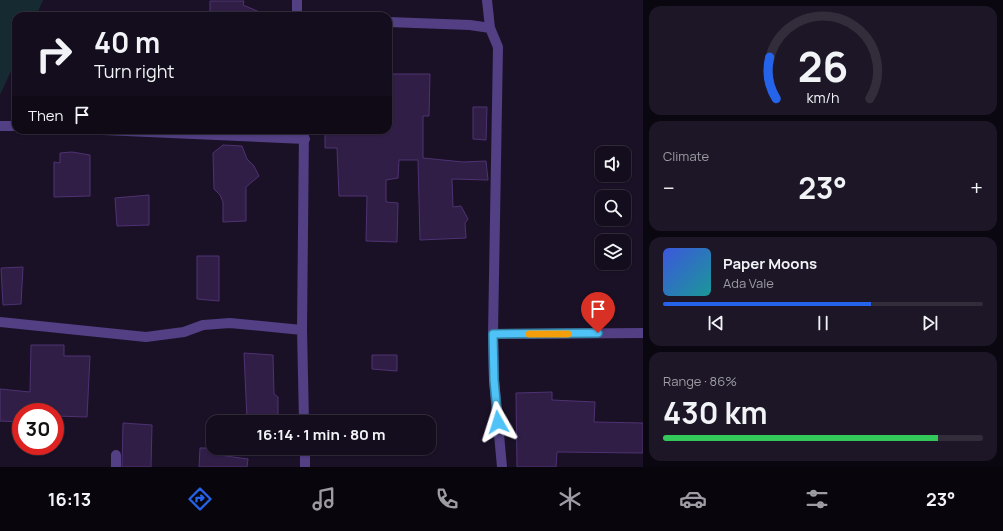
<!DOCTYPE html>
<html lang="en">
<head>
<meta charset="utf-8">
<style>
  body { margin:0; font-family:Manrope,sans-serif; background:#1d1626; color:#f1f3f6; height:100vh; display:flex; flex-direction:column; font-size:15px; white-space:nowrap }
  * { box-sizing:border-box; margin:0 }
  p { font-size:13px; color:#9d9ca4 }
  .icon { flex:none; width:22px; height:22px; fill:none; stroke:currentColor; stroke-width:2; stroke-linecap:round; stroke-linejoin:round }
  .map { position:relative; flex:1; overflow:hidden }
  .panel { display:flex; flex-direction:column; gap:6px; padding:6px; background:#0b0710; width:360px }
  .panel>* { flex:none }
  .guide { position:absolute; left:12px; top:12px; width:380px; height:122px; border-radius:12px; box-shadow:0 1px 3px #0004,0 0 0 1px #332d3b; background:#140d1d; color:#f1f3f6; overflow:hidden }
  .fabs { position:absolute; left:595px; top:146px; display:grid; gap:8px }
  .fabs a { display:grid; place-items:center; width:36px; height:36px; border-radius:8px; background:#140d1d; box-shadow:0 1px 3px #0004,0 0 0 1px #332d3b; font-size:20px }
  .speed { position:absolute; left:12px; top:403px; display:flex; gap:8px; font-size:20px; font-weight:700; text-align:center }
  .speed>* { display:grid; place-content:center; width:52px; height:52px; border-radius:50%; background:#140d1d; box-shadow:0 1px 3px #0004,0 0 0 1px #332d3b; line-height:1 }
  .speed .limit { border:6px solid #d22; background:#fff; color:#111 }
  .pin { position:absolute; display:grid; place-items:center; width:34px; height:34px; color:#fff; margin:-41px -17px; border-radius:50% 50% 50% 0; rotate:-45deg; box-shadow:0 0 4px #0007 }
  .pin .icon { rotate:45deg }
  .me { position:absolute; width:44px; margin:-22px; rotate:354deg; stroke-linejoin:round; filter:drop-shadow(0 0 3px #0008) }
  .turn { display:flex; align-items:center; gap:14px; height:84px; padding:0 16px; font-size:18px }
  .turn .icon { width:52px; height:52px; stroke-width:2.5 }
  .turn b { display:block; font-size:28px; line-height:34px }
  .then { display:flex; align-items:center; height:38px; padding:0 16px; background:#0003; gap:8px; font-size:15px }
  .big { font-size:30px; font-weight:700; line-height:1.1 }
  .panel .tile { flex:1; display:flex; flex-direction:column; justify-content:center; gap:6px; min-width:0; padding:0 14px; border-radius:12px; background:#1d1626 }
  .panel .dial { align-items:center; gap:0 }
  .dial svg { height:104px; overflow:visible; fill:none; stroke:#332d3b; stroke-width:7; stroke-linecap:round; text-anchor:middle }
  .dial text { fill:#f1f3f6; stroke:none }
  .song { display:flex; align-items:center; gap:12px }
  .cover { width:48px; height:48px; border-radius:6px; background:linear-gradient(135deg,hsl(230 70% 55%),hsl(180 70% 35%)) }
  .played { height:4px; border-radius:2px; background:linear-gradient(90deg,#2563eb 65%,#332d3b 65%) }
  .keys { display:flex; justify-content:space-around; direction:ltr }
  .heat { display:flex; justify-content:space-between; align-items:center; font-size:22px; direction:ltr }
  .charge { height:6px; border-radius:3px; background:linear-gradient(90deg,#34c759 86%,#332d3b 0) }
  .trip { position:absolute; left:206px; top:415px; width:230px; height:40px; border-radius:12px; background:#140d1d; box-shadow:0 1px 3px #0004,0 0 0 1px #332d3b; font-weight:700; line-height:40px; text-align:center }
  .menu { display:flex; height:64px; justify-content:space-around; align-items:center; background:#08050c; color:#9d9ca4 }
  .menu .icon { width:28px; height:28px }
  .menu .on { color:#2563eb }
  .menu b { font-size:18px; color:#f1f3f6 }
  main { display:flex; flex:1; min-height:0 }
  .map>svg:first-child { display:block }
  .green { fill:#152b31 }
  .building { fill:#301e47; stroke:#4e3272 }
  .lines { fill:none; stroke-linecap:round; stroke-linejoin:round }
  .minor { stroke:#523f84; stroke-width:10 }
  .route-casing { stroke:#337fa1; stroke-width:10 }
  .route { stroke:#4fc3f7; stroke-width:7 }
  .slow { stroke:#f59e0b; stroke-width:7 }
</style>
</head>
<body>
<main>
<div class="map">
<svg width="643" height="467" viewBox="0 0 643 467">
  <rect width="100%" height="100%" fill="#1a1127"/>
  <path class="green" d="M0,0H43L36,16H16V60L0,95Z"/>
  <path class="building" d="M210,1H244L243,5L269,16H210Z
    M388,74H430L429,116H423V158L463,162L486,161L488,180L452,179L453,207L461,206L468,219L465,223L466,238L420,240L418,160H399L398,178L386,180V202L398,203L397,242L366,241L367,196H339L337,148H325V130H388Z
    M473,107H487L486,140L473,139Z
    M223,145L242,146L247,159L254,166L259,176L246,187V221L223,222V202L220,195L214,189L213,153Z
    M72,152L90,155V196L54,197V162L60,163V153Z
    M149,195V225L117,226L115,198Z
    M197,256H219V301L197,299Z
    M23,267L21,304L3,305L1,268Z
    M31,345H64V356H90L87,417L55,416V412H21V422L0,421V389L30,392Z
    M244,353L273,355L274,394L278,397V418L247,419Z
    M372,355H397V371L372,369Z
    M552,392V400L595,402L594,422L643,423V453L557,452L556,467H517L516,393Z
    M123,423L152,425L151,467H122Z
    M200,448H219V455L248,459L247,467H199Z"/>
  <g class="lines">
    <path class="minor" d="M487,0L490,28L498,47L493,334L494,380L502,467
      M297,16V0
      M388,22L470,25L490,28
      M0,126H16
      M103,130L305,139
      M0,322L146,337L184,332L203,325L230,323L302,330
      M493,334L643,333
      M304,422L302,330L304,130
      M305,448V467
      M116,467V455"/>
  </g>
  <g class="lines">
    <g class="route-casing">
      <path id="route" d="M498,422L494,380L493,334L598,333"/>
    </g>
    <use href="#route" class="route"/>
    <path class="slow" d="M529,334H568"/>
  </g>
</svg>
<div class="fabs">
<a><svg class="icon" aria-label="sound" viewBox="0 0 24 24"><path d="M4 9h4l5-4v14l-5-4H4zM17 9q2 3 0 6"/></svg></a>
<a><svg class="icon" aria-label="search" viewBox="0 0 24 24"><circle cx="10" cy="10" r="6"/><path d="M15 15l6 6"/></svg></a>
<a><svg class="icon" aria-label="layers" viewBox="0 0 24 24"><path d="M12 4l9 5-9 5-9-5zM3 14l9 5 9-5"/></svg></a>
</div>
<div class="speed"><div class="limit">30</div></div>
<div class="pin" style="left:598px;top:333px;background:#d93025"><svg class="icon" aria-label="arrive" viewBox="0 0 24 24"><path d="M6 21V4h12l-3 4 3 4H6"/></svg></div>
<svg class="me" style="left:498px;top:422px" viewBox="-20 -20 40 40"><path d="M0-17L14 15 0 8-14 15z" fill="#4fc3f7" stroke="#fff" stroke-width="4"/></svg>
<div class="trip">16:14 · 1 min · 80 m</div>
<div class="guide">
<div class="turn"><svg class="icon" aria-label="right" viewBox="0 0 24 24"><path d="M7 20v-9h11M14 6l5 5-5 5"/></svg><div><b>40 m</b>Turn right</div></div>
<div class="then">Then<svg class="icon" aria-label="arrive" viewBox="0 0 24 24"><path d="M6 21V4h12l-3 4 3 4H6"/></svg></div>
</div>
</div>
<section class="panel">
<div class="tile dial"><svg viewBox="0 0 100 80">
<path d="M14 69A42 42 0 1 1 86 69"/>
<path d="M14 69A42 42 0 0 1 9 37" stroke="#2563eb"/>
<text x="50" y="56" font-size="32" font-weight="700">26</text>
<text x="50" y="72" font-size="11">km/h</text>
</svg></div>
<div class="tile"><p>Climate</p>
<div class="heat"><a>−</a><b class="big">23°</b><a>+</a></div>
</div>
<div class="tile">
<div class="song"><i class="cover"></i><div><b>Paper Moons</b><p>Ada Vale</p></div></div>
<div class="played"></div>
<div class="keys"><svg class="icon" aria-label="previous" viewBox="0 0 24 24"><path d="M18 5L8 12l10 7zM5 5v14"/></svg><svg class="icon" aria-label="pause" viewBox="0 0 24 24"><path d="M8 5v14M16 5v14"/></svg><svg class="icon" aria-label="next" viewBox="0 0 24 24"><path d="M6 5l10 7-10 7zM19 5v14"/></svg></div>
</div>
<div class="tile"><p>Range · 86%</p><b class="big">430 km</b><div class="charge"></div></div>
</section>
</main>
<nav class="menu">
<b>16:13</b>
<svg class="icon on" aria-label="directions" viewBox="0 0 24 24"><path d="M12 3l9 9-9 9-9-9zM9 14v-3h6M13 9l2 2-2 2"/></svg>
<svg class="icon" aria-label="music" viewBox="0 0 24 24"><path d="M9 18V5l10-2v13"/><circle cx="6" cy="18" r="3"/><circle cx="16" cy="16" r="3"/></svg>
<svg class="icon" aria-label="phone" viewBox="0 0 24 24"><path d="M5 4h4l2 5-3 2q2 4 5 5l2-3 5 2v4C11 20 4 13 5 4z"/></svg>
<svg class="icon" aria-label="climate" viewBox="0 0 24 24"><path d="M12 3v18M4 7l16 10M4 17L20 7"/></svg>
<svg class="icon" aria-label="car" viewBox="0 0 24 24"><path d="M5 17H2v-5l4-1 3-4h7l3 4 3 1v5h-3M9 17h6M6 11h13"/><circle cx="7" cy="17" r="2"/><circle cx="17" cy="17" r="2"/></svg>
<svg class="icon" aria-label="filters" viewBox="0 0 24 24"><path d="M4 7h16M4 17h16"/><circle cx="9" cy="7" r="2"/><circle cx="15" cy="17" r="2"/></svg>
<b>23°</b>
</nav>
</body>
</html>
